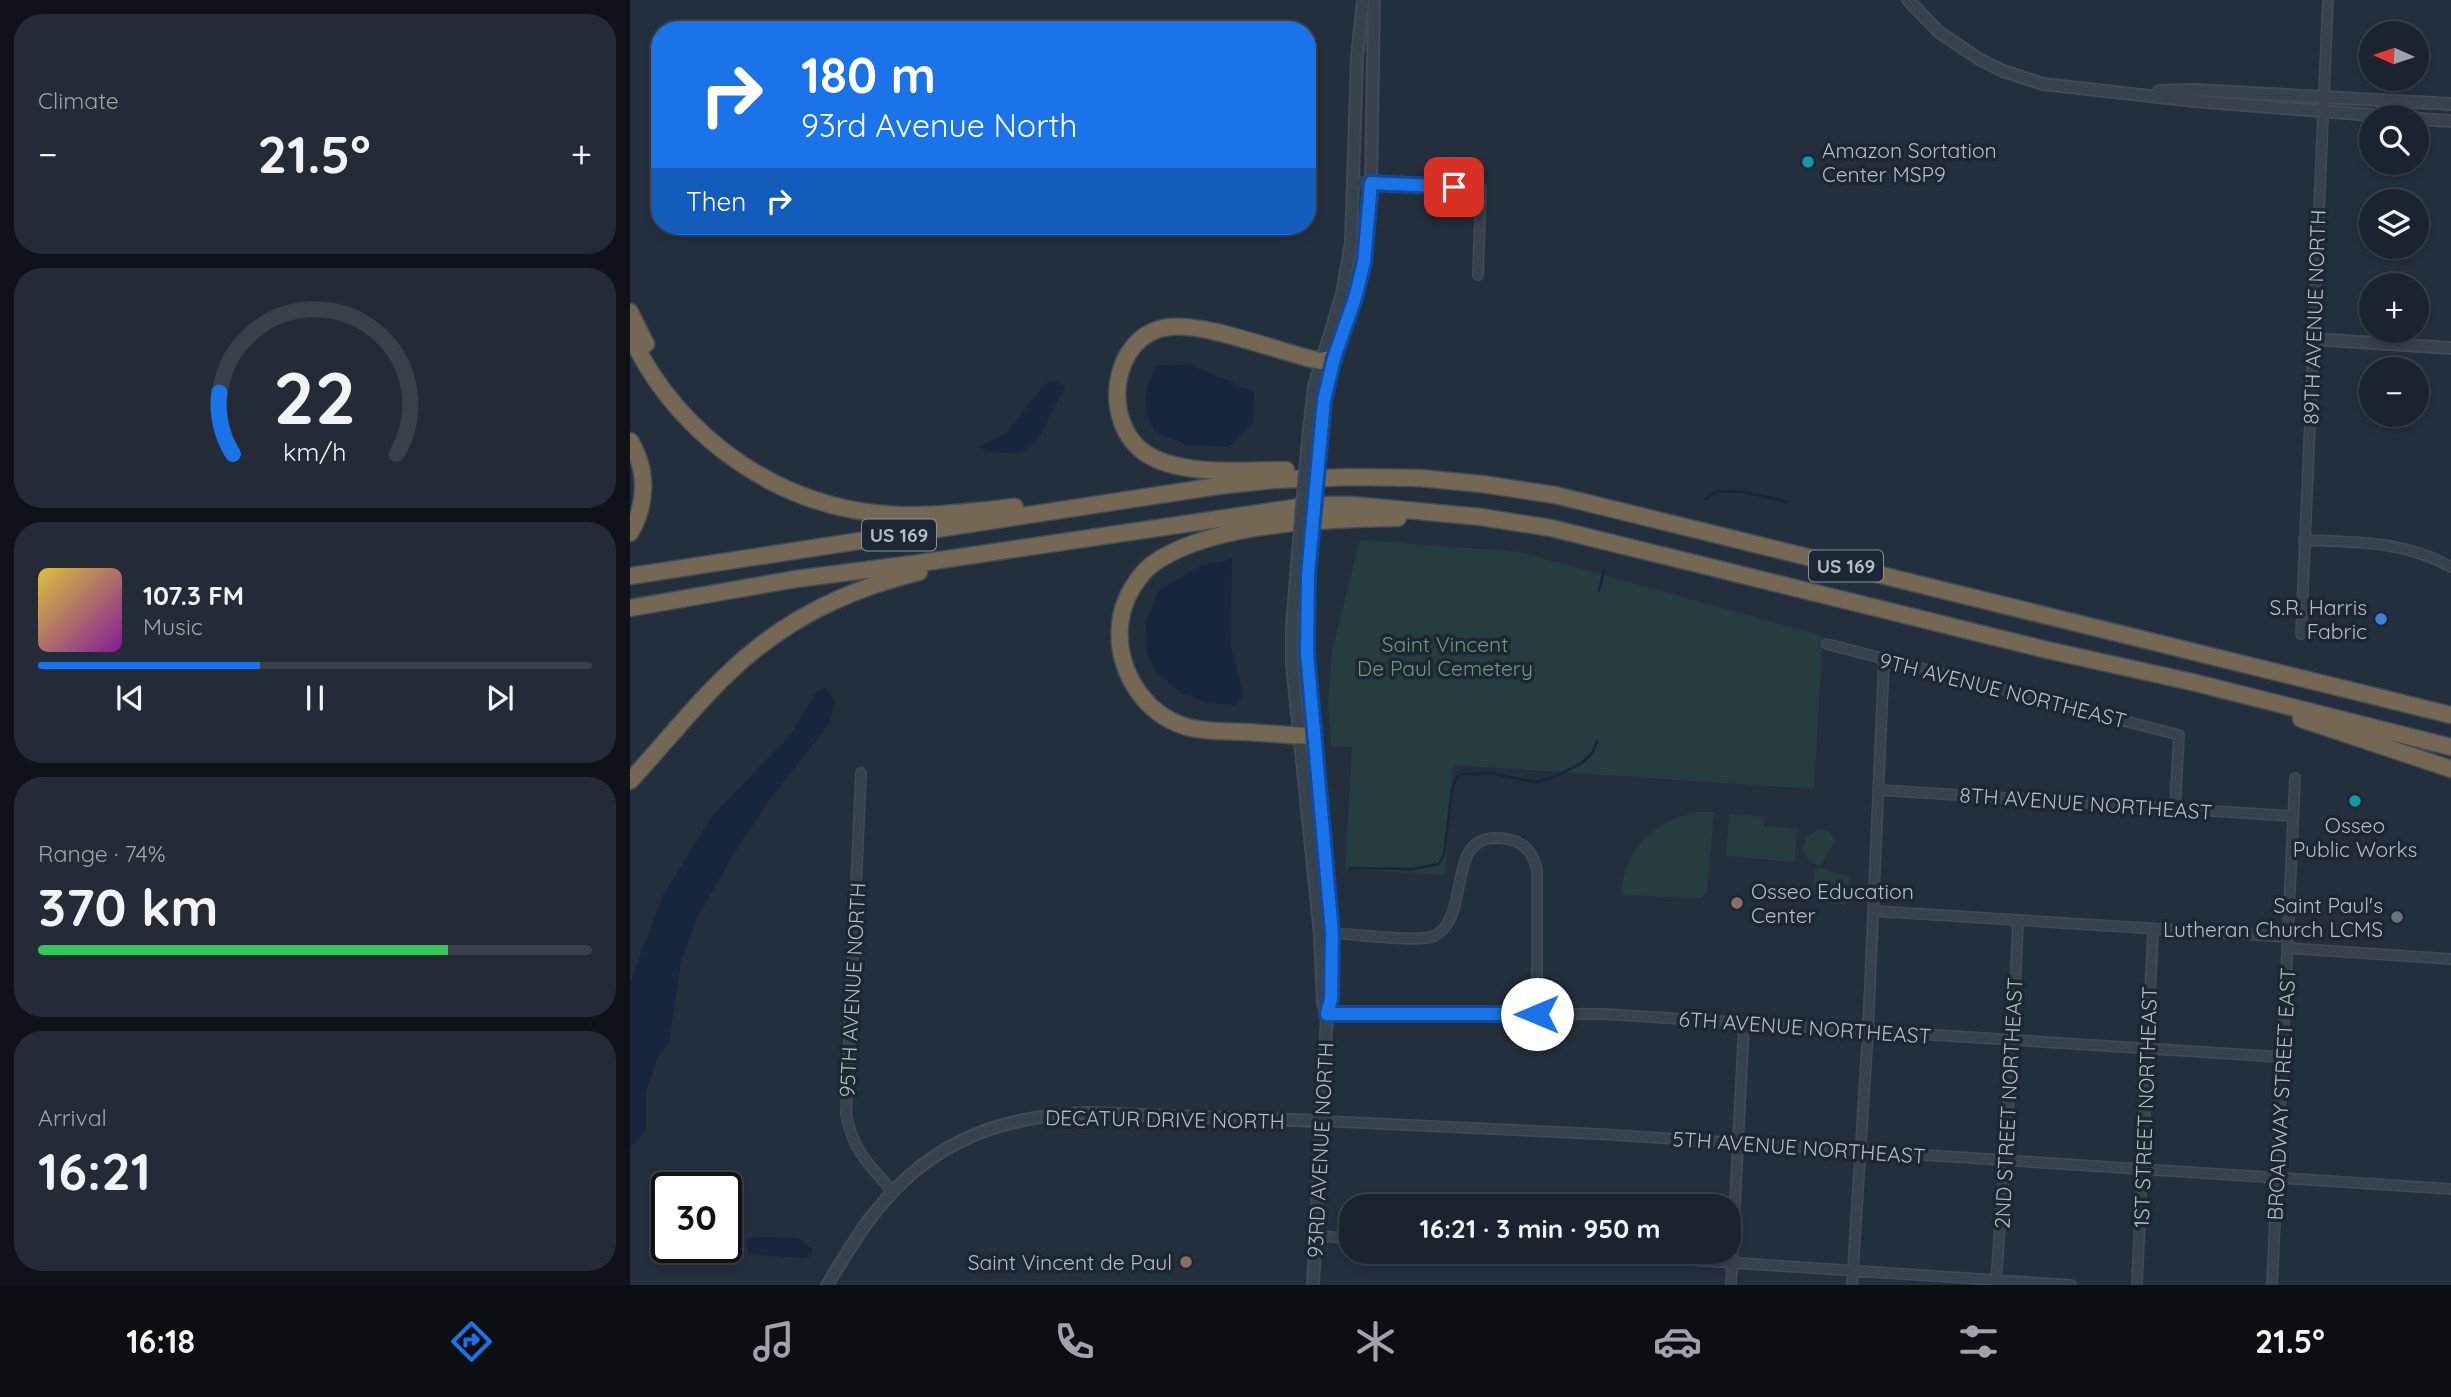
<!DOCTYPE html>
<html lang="en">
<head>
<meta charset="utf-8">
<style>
  body { margin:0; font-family:Quicksand,sans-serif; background:#242b36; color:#f1f3f6; height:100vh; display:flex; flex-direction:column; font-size:26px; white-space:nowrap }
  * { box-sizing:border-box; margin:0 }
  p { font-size:23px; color:#a0a4aa }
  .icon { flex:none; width:38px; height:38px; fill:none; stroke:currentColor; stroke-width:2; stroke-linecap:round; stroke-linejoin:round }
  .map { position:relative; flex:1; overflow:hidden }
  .details { display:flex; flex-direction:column; gap:14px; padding:14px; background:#0f1319; width:630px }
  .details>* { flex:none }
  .banner { position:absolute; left:21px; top:21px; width:665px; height:214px; border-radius:28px; box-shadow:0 4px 10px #0003,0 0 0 2px #39404a; background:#1a73e8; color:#fff; overflow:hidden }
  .needle { width:46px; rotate:273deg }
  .fabs { position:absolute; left:1729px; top:21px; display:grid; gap:14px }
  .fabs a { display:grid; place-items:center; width:70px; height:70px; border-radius:50%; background:#1b232e; box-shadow:0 4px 10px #0003,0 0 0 2px #39404a; font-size:35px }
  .speed { position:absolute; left:21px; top:1172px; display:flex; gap:14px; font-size:35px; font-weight:700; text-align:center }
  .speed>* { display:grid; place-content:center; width:91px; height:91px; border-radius:50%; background:#1b232e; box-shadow:0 4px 10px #0003,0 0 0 2px #39404a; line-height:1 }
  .speed .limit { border:4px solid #111; border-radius:10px; background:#fff; color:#111 }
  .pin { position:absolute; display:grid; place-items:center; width:60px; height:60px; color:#fff; margin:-30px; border-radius:14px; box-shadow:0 4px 10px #0006 }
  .me { position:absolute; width:77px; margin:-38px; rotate:270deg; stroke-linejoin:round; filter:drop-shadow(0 0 5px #0008) }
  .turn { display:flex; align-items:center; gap:24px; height:147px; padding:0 35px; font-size:32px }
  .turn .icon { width:91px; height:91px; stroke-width:2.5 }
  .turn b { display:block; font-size:49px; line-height:60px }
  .then { display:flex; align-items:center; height:66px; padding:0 35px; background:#0003; gap:14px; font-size:26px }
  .big { font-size:52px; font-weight:700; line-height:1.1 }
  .details .card { flex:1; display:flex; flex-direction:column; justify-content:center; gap:10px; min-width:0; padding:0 24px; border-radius:28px; background:#242b36 }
  .details .dial { align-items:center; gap:0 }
  .dial svg { height:182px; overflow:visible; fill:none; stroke:#39404a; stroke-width:7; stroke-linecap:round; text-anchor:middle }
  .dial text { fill:#f1f3f6; stroke:none }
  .song { display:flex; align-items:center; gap:21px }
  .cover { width:84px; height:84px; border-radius:10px; background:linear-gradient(135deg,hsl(50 70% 55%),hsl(290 70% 35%)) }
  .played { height:7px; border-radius:4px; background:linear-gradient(90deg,#1a73e8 40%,#39404a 40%) }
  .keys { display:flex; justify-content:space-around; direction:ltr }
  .heat { display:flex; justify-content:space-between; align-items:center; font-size:38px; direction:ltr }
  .charge { height:10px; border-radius:5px; background:linear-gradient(90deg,#34c759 74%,#39404a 0) }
  .trip { position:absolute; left:709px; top:1194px; width:402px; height:70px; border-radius:28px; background:#1b232e; box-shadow:0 4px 10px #0003,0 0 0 2px #39404a; font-weight:700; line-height:70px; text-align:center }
  .dock { display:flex; height:112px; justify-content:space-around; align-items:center; background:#0b0e12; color:#a0a4aa }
  .dock .icon { width:49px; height:49px }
  .dock .active { color:#1a73e8 }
  .dock b { font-size:32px; color:#f1f3f6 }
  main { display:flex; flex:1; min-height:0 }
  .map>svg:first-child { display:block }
  .green { fill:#263c3f }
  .water { fill:#17263c }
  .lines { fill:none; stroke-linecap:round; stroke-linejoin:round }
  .stream { stroke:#17263c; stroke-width:2.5 }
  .minor-casing { stroke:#414a57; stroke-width:12 }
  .tertiary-casing { stroke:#414a57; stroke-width:14 }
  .motorway-casing { stroke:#434c59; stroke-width:19 }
  .minor { stroke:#38414e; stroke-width:9 }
  .tertiary { stroke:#38414e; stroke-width:10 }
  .motorway { stroke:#746855; stroke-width:16 }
  .tertiary-bridge-casing { stroke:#414a57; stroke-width:14; stroke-linecap:butt }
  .tertiary-bridge { stroke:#38414e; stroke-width:10 }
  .route-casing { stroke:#114b97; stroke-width:18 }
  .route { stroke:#1a73e8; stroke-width:12 }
  .culture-dot { fill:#0f9aa8; stroke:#1d2633; stroke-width:2.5 }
  .shop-dot { fill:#3f7fe0; stroke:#1d2633; stroke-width:2.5 }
  .education-dot { fill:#8d6e63; stroke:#1d2633; stroke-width:2.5 }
  .worship-dot { fill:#6b7280; stroke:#1d2633; stroke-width:2.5 }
  .labels { text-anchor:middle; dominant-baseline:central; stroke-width:7; stroke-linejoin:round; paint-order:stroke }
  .shield { fill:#1d2633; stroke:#878f9c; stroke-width:2 }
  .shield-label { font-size:19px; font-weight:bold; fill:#b4bcc9 }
  .poi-label { font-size:21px; fill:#b4bcc9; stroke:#1d2633; text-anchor:end }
  .street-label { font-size:21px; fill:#b4bcc9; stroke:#1d2633 }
  .park-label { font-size:21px; fill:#6b9a76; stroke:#1d2633 }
</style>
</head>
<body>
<main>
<section class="details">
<div class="card"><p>Climate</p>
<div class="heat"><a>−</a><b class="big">21.5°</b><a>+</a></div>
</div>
<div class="card dial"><svg viewBox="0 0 100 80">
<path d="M14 69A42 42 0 1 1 86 69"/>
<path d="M14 69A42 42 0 0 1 8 42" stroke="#1a73e8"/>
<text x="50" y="56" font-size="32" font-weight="700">22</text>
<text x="50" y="72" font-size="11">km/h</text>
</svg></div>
<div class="card">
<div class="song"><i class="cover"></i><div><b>107.3 FM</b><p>Music</p></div></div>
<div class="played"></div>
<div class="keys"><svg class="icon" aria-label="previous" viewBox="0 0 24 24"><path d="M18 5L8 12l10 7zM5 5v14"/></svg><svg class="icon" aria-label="pause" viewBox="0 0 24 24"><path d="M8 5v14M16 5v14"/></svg><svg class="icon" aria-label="next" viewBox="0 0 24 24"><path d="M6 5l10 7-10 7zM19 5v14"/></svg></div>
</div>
<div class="card"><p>Range · 74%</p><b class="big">370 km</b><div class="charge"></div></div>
<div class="card"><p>Arrival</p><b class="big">16:21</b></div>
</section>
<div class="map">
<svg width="1821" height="1285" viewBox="0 0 1821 1285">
  <rect width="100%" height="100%" fill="#242f3e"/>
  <path class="green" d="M730,540L890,552L1193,636L1184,789L823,765L815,875L715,869L722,747L701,746L698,704L702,652Z
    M1066,812H1084L1077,893L1071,898L990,895C997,848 1020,823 1066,812Z
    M1099,814L1135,817L1134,826L1167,829L1165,862L1096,856Z
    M1191,829L1201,833L1206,840L1190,866L1182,862L1172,851L1177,836Z
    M1188,868L1220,877L1216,905L1193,902L1183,891L1184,871Z"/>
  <path class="water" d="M558,364L624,392L623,423L599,447L558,445L524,431C510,401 515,395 525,366Z
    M425,381L435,386L432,394C415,416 413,456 376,453C366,453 357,453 349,447L377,433L411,388L415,384Z
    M602,559L601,647L614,696L605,705L579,703L552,694L526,671L517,652L516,622L528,591L570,566Z
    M196,688L205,701L199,724L141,798L106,850L67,918L51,962L39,1043L28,1056L16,1092V1129L0,1149V982L32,897L82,816L159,737L186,692Z
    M123,1237L164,1238L170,1239L183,1250L179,1257L173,1258L123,1255L118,1253L116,1242Z"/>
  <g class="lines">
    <path class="stream" d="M1074,500L1087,491L1115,492L1157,502
      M969,590L974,571
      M720,868L783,869L809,864L814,855L822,790L826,778L831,774L860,773L905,782L924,777L952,763L962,753L967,741"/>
    <g class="minor-casing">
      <path id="minor" d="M724,182L851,188L848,275
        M1674,540C1726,542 1775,541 1821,567
        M1671,634L1698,0
        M1197,644L1549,735L1545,809
        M231,773L216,1114C224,1153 238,1163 263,1192
        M1249,790L1663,816
        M1244,911L1658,937
        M702,933C722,934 789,943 804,936C842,917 815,839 865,838C874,838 883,839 891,844C900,850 905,859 907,871V1014
        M1657,948L1821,959
        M697,1014H974L1652,1057
        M691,1121L969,1134L1821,1189
        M686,1236L721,1238
        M924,1251L1441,1285
        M1366,1283L1383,1040L1388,920
        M1101,1285L1114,1023
        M1222,1285L1238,1031L1254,659
        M1507,1285L1523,930
        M1642,1285L1665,778"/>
    </g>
    <g class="tertiary-casing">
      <path id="tertiary" d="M1278,0L1309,32L1349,59L1373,71L1413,84L1564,101L1766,117
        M1529,91L1565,90L1821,104
        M1787,119L1821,121
        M1683,339L1821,348
        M678,439L684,386L712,294L721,242L727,57L733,0
        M690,440L694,400L704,358L725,298L734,262L741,183L744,0
        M668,553L662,627V664L690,934L693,1003L696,1013
        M679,555L676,616L677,653L702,933L701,999L697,1014L683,1285
        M197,1285C214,1258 230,1229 251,1205C305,1140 373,1116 455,1113L691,1121"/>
    </g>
    <g class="motorway-casing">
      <path id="motorway" d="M0,312L16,344
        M0,335C50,439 152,511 269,515C307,516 347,511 385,507
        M0,441C18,470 17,504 0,533
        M656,470C614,470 551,477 515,453C470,422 481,334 539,327C579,323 648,352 690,361L704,358
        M0,576L588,486L644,480L721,477L789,478L852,484L925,495L1821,715
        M0,608L166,579L290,563L683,505H722L787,511L851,517L921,528L1417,650L1562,682L1821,747
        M1671,719L1821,769
        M684,736C661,736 638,733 615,732C596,731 576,732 557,727C513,714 486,669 490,625C492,600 508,572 530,559C591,522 698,519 768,518
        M0,781C39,739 81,684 126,649C173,611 231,586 289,572"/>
    </g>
    <use href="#minor" class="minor"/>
    <use href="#tertiary" class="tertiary"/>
    <use href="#motorway" class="motorway"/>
    <g class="tertiary-bridge-casing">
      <path id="tertiary-bridge" d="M668,553L678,439
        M679,555L690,440"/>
    </g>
    <use href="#tertiary-bridge" class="tertiary-bridge"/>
  </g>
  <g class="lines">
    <g class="route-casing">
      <path id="route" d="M824,187L741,183L734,262L725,298L704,358L694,400L678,575L677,653L702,933L701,999L697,1014H907"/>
    </g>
    <use href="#route" class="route"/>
  </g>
  <g class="culture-dot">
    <circle cx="1178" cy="162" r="7"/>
    <circle cx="1725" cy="801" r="7"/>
  </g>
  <circle class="shop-dot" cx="1751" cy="619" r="7"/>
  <g class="education-dot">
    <circle cx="1107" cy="903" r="7"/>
    <circle cx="556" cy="1262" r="7"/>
  </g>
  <circle class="worship-dot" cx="1767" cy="917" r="7"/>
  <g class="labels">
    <g class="shield">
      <rect x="232" y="519.5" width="74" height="31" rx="5"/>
      <rect x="1179" y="550.5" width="74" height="31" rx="5"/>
    </g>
    <g class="shield-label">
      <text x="269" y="535">US 169</text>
      <text x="1216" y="566">US 169</text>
    </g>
    <g class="poi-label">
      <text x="1192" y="150" text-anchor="start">Amazon Sortation<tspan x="1192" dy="24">Center MSP9</tspan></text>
      <text x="1737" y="607">S.R. Harris<tspan x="1737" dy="24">Fabric</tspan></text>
      <text x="1725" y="825" text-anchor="middle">Osseo<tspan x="1725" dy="24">Public Works</tspan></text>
      <text x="1121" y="891" text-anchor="start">Osseo Education<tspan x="1121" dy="24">Center</tspan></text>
      <text x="1753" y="905">Saint Paul's<tspan x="1753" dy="24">Lutheran Church LCMS</tspan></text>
      <text x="542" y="1262">Saint Vincent de Paul</text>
    </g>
    <g class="street-label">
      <text transform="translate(1684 317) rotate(-88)">89TH AVENUE NORTH</text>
      <text transform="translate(1373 690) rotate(14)">9TH AVENUE NORTHEAST</text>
      <text transform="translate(1456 803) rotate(4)">8TH AVENUE NORTHEAST</text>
      <text transform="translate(222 990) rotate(-87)">95TH AVENUE NORTH</text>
      <text transform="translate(1175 1027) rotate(4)">6TH AVENUE NORTHEAST</text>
      <text transform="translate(1651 1094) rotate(-87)">BROADWAY STREET EAST</text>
      <text transform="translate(1378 1103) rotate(-87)">2ND STREET NORTHEAST</text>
      <text transform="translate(1515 1107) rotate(-88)">1ST STREET NORTHEAST</text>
      <text transform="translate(535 1119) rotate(1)">DECATUR DRIVE NORTH</text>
      <text transform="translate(1169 1147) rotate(4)">5TH AVENUE NORTHEAST</text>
      <text transform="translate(690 1150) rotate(-87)">93RD AVENUE NORTH</text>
    </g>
    <g class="park-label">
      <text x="815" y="644">Saint Vincent<tspan x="815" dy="24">De Paul Cemetery</tspan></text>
    </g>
  </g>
</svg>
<div class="fabs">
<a><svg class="needle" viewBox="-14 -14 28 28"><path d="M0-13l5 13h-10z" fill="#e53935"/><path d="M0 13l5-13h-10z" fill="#a0a4aa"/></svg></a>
<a><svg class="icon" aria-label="search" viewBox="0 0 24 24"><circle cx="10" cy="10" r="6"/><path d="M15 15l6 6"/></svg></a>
<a><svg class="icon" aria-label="layers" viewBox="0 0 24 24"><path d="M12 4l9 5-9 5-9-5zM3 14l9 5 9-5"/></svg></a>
<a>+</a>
<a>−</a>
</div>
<div class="speed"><div class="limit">30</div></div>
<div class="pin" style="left:824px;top:187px;background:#d93025"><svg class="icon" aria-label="arrive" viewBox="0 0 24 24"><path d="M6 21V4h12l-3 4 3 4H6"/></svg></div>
<svg class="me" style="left:907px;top:1014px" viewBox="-20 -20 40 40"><circle r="19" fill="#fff"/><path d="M0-13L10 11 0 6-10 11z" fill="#1a73e8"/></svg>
<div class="trip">16:21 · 3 min · 950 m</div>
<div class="banner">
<div class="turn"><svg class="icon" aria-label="right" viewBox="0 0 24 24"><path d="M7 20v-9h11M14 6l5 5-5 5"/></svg><div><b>180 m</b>93rd Avenue North</div></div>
<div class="then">Then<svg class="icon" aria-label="right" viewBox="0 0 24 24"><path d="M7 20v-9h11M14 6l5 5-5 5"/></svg></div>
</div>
</div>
</main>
<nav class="dock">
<b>16:18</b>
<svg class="icon active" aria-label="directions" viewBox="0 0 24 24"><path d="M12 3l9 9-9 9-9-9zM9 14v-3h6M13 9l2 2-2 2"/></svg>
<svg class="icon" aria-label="music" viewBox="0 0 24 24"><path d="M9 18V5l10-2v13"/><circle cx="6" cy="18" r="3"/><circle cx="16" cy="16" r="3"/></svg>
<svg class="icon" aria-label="phone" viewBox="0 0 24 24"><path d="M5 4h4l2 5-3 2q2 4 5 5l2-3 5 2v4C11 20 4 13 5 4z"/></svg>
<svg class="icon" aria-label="climate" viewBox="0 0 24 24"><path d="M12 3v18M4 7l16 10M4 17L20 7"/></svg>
<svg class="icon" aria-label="car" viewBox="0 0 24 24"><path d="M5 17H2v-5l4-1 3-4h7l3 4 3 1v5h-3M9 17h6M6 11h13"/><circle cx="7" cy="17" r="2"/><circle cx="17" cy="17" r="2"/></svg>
<svg class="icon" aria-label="filters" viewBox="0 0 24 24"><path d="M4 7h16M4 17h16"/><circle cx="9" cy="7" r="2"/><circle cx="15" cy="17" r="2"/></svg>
<b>21.5°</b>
</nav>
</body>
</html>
